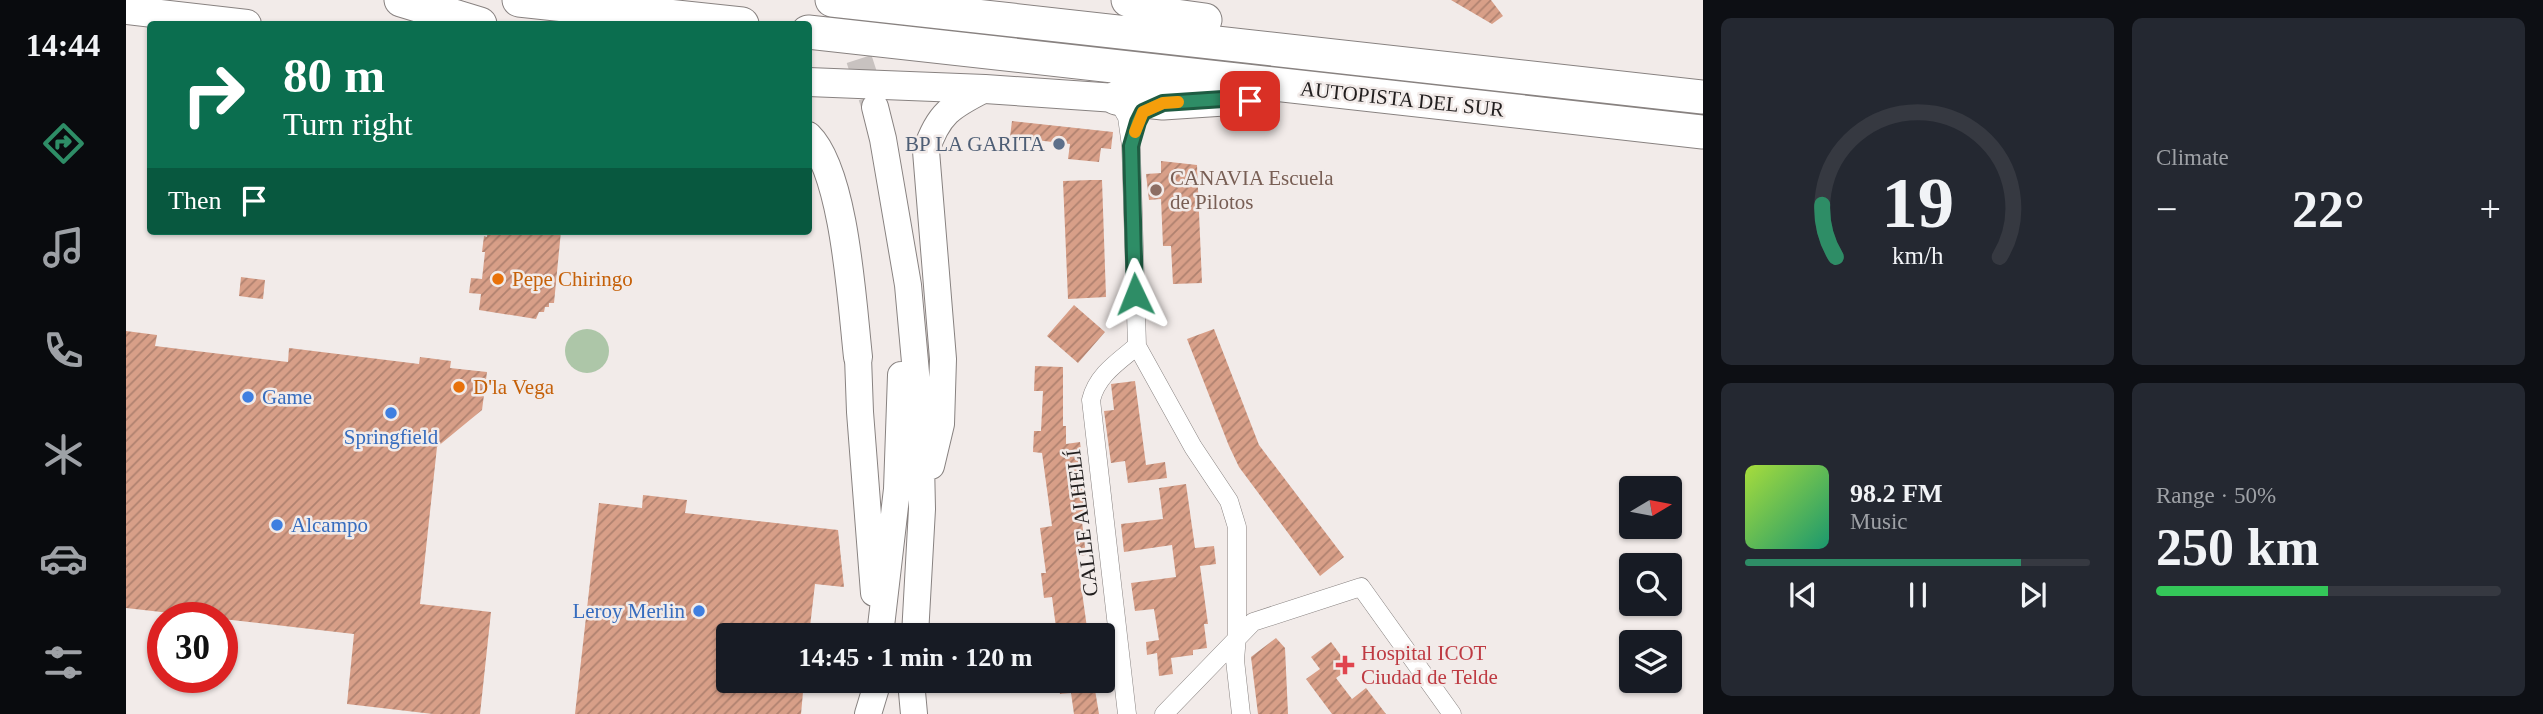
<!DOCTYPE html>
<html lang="en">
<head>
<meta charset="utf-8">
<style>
  body { margin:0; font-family:"Times New Roman",serif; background:#242831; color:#f1f3f6; height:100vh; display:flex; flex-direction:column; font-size:26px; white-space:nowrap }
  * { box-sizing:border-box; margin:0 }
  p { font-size:23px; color:#9ea1a6 }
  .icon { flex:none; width:38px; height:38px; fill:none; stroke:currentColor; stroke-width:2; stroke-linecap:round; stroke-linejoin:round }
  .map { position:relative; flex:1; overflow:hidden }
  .side { display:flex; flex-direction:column; gap:18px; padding:18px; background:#0d0f14; width:840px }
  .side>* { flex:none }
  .banner { position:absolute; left:21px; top:21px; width:665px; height:214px; border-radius:7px; box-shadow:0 2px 5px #0004; background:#0b6e4f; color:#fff; overflow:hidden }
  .needle { width:46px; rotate:80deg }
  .buttons { position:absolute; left:1493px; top:476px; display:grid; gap:14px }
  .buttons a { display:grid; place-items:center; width:63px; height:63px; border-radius:7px; background:#171b24; box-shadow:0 2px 5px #0004; font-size:35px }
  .speed { position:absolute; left:21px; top:602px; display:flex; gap:14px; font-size:35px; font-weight:700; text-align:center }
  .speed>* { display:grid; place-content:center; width:91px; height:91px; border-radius:50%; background:#171b24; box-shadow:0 2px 5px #0004; line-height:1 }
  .speed .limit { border:10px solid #d22; background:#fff; color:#111 }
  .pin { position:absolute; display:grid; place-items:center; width:60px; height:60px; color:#fff; margin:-30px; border-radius:14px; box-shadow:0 4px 10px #0006 }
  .me { position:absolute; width:77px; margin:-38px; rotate:358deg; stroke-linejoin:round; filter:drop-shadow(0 0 5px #0008) }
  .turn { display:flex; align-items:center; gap:24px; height:147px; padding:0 21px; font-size:32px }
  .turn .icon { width:91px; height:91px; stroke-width:2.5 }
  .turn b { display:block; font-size:49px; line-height:60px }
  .then { display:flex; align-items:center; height:66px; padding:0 21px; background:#0003; gap:14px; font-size:26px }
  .big { font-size:52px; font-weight:700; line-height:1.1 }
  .side .widget { flex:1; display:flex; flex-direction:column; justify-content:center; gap:10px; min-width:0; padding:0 24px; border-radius:10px; background:#242831 }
  .side .dial { align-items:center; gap:0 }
  .dial svg { height:182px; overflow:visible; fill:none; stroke:#363941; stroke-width:7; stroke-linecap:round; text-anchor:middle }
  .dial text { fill:#f1f3f6; stroke:none }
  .song { display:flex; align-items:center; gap:21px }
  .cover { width:84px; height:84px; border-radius:10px; background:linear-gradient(135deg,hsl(80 70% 55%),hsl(160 70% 35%)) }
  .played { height:7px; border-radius:4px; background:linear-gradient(90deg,#2e8d66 80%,#363941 80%) }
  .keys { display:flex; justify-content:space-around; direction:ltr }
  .heat { display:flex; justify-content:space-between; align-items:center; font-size:38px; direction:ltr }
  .charge { height:10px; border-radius:5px; background:linear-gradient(90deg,#34c759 50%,#363941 0) }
  .side .tiles { flex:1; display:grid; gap:18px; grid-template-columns:repeat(2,1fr) }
  .trip { position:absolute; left:590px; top:623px; width:399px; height:70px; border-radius:7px; background:#171b24; box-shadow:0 2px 5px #0004; font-weight:700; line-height:70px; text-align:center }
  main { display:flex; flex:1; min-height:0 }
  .tabs { display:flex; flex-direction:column; width:126px; justify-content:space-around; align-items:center; background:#090b0e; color:#9ea1a6 }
  .tabs .icon { width:49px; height:49px }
  .tabs .on { color:#2e8d66 }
  .tabs b { font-size:32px; color:#f1f3f6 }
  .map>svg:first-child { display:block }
  .green { fill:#adc6a8 }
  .building { fill:url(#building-hatch) }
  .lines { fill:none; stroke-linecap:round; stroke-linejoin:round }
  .secondary-tunnel { stroke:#c8c2c0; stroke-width:26; stroke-dasharray:26 13; stroke-linecap:butt }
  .street-casing { stroke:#888280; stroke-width:19 }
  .secondary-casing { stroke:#888280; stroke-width:28 }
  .primary-casing { stroke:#888280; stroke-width:30 }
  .highway-casing { stroke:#888280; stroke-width:35 }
  .street { stroke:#fff; stroke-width:18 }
  .secondary { stroke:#fff; stroke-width:26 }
  .primary { stroke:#fff; stroke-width:28 }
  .highway { stroke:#fff; stroke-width:33 }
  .route-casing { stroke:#1e5c42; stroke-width:18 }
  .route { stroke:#2e8d66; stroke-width:12 }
  .slow { stroke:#f59e0b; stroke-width:12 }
  .service-dot { fill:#5c6f8a; stroke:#f2ebe9; stroke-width:2.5 }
  .education-dot { fill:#8d6e63; stroke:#f2ebe9; stroke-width:2.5 }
  .food-dot { fill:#e8710a; stroke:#f2ebe9; stroke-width:2.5 }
  .shop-dot { fill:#3f7fe0; stroke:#f2ebe9; stroke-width:2.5 }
  .health-dot { fill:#e0444e; stroke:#f2ebe9; stroke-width:2.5 }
  .labels { text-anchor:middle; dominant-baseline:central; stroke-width:5; stroke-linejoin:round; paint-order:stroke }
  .street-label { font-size:21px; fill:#211e1e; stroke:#f2ebe9 }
  .service-label { font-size:21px; fill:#4e5e75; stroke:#f2ebe9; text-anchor:end }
  .education-label { font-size:21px; fill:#785e54; stroke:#f2ebe9; text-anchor:start }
  .food-label { font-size:21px; fill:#c56008; stroke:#f2ebe9; text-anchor:start }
  .shop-label { font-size:21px; fill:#366cbe; stroke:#f2ebe9; text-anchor:start }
  .health-label { font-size:21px; fill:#be3a42; stroke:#f2ebe9; text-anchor:start }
</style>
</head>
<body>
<main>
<nav class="tabs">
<b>14:44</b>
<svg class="icon on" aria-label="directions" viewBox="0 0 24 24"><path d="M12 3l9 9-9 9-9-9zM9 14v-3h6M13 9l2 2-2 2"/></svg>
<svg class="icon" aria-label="music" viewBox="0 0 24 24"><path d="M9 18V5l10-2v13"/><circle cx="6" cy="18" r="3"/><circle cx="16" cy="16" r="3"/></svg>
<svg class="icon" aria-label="phone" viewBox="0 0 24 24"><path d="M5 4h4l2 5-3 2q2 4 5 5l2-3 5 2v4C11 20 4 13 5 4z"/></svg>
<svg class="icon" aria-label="climate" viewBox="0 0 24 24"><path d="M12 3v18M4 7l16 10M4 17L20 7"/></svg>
<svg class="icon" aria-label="car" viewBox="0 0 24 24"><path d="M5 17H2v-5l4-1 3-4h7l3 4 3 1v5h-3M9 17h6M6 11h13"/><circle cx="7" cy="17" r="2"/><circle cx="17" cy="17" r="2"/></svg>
<svg class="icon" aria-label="filters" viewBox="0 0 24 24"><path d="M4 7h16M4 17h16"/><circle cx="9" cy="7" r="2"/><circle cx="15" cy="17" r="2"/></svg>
</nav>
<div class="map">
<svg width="1577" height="714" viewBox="0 0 1577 714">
  <defs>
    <pattern id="building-hatch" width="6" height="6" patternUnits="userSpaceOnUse" patternTransform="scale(1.75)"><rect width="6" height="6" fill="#d89f88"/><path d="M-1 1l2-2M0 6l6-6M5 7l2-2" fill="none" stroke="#af816f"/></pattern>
  </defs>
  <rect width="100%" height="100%" fill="#f2ebe9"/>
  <path class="green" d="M439 351a22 22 0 1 1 44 0a22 22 0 1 1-44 0Z"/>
  <path class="building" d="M1325,0H1365L1377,16L1366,24Z
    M886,121L987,132L985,149L975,148L973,162L942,159L944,144L884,137Z
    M1035,161L1071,165L1076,283L1047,284L1045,246H1037L1035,199L1023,200L1020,174L1035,173Z
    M965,180H976L980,297L942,299L937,181Z
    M361,231H435L428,303H423V307H419L418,312H413L410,319L353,310L355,294L343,293L345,278L356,279L359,252H356L358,236L361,237Z
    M115,277L139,280L137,299L113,296Z
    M948,305L979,332L952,363L921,336Z
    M1088,329L1133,445L1218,557L1194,576L1113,467L1103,446L1061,339Z
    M0,331L31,335L29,346L162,362L163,348L293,364L294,357L325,361L324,368L361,372L356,410L311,447L294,604L365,612L354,714H307L221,704L228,634L0,608Z
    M909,366L937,367V426H940V444L954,442L963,512L955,513L960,555L951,556L962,635H931L926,597L918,598L915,573H920L914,528L926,526L916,453L907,452L908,431H915L917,391H908Z
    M1009,381L1020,465L1039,462L1041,478L1002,483L999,461L985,463L978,411L988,410L985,384Z
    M1060,484L1069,548L1088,546L1090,564L1074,566L1082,624H1078L1081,648L1067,650V655L1045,658L1047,674L1033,676L1031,653L1021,655L1020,642L1033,640L1028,609L1009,611L1005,583L1050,577L1046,545L998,552L995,524L1037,519L1033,488Z
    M517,495L561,500L559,513L712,530L718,587L689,584L683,635H602V681H678L675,714H449L473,503L516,508Z
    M1150,638L1159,648L1162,714H1132L1125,657Z
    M1205,642L1224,668L1210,678L1226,699L1240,688L1260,714H1206L1180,679L1194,669L1185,657Z
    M932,681H973V689L969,690L973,714H948L945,693L934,694Z"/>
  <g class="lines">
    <path class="secondary-tunnel" d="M721,22L748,105"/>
    <g class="street-casing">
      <path id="street" d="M990,98L1001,117L1005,146L1011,346L1067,447L1103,501L1111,527V636L1109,660L1115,714
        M1001,714L965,400C971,375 992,362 1011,346
        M1038,714L1127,622L1235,587L1326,714"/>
    </g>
    <g class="secondary-casing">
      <path id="secondary" d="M749,107L757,139L782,285L794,417L796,509L789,635
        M732,357L734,412L748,593
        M805,466L815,424L817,359L800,151C812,114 825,106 859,89
        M754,635L771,489L775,375
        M785,681L788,714
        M742,714L752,681"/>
    </g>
    <g class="primary-casing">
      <path id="primary" d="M0,10L121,24
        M682,82L859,89L990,98
        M682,136C719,172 726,304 732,357"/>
    </g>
    <g class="highway-casing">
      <path id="highway" d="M275,0L354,24
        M393,0L616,24
        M706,0L1577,97
        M1002,0L1034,14L1079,20
        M682,32L1577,132
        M990,98L1037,103L1098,99L1125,101"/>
    </g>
    <use href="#street" class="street"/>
    <use href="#secondary" class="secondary"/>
    <use href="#primary" class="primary"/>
    <use href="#highway" class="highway"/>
  </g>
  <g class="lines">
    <g class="route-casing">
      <path id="route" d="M1009,294L1005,146L1012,122L1017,112L1037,103L1097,99L1124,101"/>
    </g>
    <use href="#route" class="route"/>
    <path class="slow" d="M1009,132L1017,112L1037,103L1052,102"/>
  </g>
  <circle class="service-dot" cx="933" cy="144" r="7"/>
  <circle class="education-dot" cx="1030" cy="190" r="7"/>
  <g class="food-dot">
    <circle cx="372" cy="279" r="7"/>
    <circle cx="333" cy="387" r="7"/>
  </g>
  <g class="shop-dot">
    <circle cx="122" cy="397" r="7"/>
    <circle cx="265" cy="413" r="7"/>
    <circle cx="151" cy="525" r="7"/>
    <circle cx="573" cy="611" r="7"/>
  </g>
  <path class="health-dot" d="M1215.5 654.5h7v7h7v7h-7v7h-7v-7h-7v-7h7z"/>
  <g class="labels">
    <g class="street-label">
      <text transform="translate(1276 99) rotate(6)">AUTOPISTA DEL SUR</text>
      <text transform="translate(956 523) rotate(-97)">CALLE ALHELÍ</text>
    </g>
    <g class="service-label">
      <text x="919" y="144">BP LA GARITA</text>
    </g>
    <g class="education-label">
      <text x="1044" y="178">CANAVIA Escuela<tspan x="1044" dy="24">de Pilotos</tspan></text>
    </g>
    <g class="food-label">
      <text x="386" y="279">Pepe Chiringo</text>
      <text x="347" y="387">D'la Vega</text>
    </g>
    <g class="shop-label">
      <text x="136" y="397">Game</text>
      <text x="265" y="437" text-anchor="middle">Springfield</text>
      <text x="165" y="525">Alcampo</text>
      <text x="559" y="611" text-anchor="end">Leroy Merlin</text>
    </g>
    <g class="health-label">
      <text x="1235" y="653">Hospital ICOT<tspan x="1235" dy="24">Ciudad de Telde</tspan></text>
    </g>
  </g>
</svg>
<div class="buttons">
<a><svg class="needle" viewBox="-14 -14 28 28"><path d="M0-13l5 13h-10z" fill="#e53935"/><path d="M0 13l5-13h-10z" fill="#9ea1a6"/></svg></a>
<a><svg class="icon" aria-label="search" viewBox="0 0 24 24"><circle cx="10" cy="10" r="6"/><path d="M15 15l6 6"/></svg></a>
<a><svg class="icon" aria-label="layers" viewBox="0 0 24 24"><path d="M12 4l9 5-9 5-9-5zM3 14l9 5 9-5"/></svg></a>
</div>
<div class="speed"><div class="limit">30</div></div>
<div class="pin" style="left:1124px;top:101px;background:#d93025"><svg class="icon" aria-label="arrive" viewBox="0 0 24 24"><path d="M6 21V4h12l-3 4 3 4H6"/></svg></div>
<svg class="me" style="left:1009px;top:294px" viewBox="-20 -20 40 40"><path d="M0-17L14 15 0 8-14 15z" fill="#2e8d66" stroke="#fff" stroke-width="4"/></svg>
<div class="trip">14:45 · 1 min · 120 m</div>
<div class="banner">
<div class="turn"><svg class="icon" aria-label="right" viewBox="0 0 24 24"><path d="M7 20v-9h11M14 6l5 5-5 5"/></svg><div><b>80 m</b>Turn right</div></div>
<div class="then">Then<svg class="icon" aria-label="arrive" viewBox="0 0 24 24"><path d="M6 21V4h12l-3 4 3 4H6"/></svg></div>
</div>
</div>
<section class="side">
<div class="tiles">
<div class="widget dial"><svg viewBox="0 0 100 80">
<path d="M14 69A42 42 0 1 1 86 69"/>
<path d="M14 69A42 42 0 0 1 8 46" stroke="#2e8d66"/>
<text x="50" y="56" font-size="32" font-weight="700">19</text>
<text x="50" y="72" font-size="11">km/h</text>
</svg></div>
<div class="widget"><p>Climate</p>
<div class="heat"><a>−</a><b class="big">22°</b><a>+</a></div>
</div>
<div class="widget">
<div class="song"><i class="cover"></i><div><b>98.2 FM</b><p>Music</p></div></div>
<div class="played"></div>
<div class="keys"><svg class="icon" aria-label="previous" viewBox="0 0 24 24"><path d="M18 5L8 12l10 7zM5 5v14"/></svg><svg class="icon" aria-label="pause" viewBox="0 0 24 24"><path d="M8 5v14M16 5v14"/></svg><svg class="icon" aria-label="next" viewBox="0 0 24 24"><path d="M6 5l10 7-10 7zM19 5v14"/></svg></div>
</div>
<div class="widget"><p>Range · 50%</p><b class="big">250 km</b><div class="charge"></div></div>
</div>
</section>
</main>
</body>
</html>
